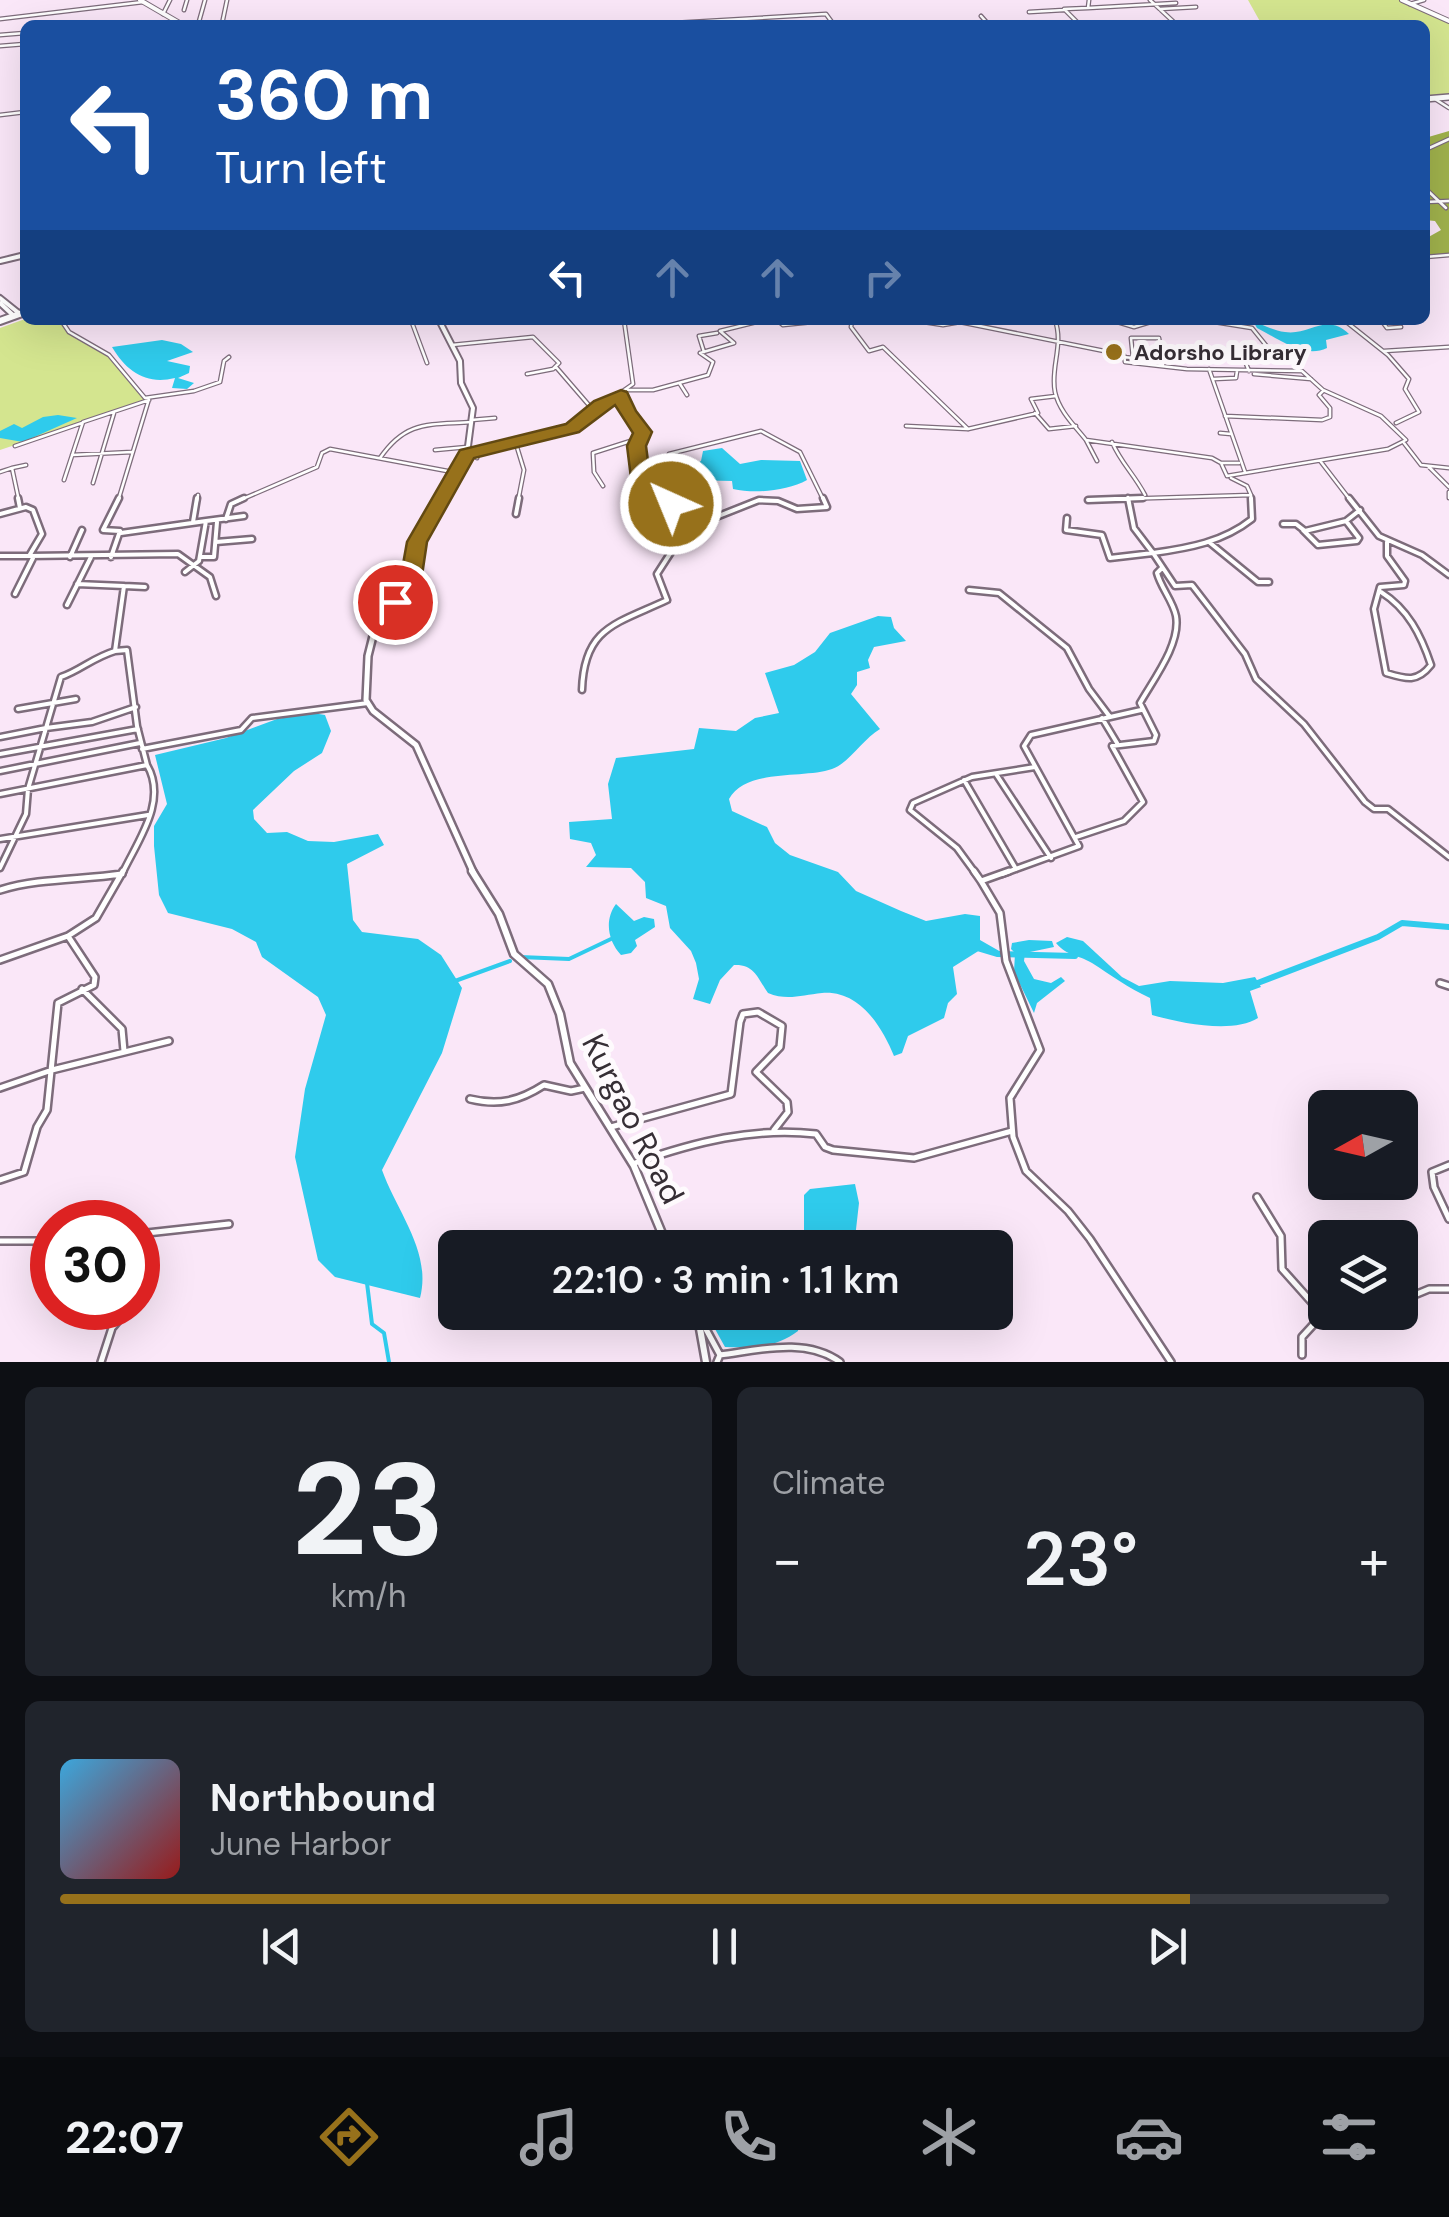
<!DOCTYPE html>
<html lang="en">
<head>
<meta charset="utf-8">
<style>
  body { margin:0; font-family:"DM Sans",sans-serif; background:#20242c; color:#f1f3f6; height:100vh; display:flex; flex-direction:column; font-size:38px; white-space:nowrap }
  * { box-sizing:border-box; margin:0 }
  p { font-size:32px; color:#9ea1a6 }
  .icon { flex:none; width:55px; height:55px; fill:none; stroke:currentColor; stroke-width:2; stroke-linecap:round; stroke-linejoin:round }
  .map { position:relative; height:1362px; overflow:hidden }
  .drawer { display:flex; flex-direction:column; gap:25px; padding:25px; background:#0d0f14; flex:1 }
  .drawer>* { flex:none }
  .top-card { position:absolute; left:20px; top:20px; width:1410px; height:305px; border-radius:15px; box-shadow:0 10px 40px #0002; background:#1a4fa0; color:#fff; overflow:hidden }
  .needle { width:65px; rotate:262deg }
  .tools { position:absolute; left:1308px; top:1090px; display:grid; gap:20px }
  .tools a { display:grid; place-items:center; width:110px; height:110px; border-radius:15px; background:#171b24; box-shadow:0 10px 40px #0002; font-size:50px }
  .speed { position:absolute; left:30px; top:1200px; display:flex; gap:20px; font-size:50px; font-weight:700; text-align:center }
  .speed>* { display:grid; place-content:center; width:130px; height:130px; border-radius:50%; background:#171b24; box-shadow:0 10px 40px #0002; line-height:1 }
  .speed .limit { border:15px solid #d22; background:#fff; color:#111 }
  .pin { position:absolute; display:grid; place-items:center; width:85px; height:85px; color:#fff; margin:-42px; border:5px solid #fff; border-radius:50%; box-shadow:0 2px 10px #0007 }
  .me { position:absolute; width:110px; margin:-55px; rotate:316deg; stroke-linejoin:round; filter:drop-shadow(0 0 8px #0008) }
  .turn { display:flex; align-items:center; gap:35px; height:210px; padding:0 30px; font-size:45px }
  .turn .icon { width:130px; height:130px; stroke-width:2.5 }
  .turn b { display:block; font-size:70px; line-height:85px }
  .lanes { display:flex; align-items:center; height:95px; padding:0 30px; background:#0003; justify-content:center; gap:50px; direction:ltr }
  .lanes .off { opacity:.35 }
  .big { font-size:75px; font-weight:600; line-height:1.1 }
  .drawer .widget { flex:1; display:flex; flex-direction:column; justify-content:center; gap:15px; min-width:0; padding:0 35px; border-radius:15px; background:#20242c }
  .drawer .dial { align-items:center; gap:0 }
  .dial b { font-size:130px; line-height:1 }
  .song { display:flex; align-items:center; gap:30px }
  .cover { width:120px; height:120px; border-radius:15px; background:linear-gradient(135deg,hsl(200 70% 55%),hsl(0 70% 35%)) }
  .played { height:10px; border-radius:5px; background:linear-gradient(90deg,#97711b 85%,#363941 85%) }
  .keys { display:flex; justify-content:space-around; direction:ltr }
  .heat { display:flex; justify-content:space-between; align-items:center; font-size:55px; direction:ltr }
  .drawer .tiles { flex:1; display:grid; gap:25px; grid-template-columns:1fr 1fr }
  .widget:last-child { grid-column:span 2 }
  .trip { position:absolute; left:438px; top:1230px; width:575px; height:100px; border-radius:15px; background:#171b24; box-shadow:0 10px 40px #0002; font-weight:600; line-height:100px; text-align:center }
  .tab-bar { display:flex; height:160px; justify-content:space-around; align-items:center; background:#090b0e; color:#9ea1a6 }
  .tab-bar .icon { width:70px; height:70px }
  .tab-bar .on { color:#97711b }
  .tab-bar b { font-size:45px; color:#f1f3f6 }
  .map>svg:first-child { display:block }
  .green { fill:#d4e58f }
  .forest { fill:#a0b24c }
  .water { fill:#2fcbec }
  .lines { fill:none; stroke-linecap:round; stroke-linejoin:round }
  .stream { stroke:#2fcbec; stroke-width:4 }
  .canal { stroke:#2fcbec; stroke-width:6 }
  .minor-far2-casing { stroke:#7d6c7b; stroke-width:5 }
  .minor-far1-casing { stroke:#7d6c7b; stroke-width:9 }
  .minor-casing { stroke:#7d6c7b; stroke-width:10 }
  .tertiary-far3-casing { stroke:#7d6c7b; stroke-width:5 }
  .tertiary-far2-casing { stroke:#7d6c7b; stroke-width:8 }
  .tertiary-far1-casing { stroke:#7d6c7b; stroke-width:10 }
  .tertiary-casing { stroke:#7d6c7b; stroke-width:11 }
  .secondary-casing { stroke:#7d6c7b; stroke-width:6 }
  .trunk-far1-casing { stroke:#7d6c7b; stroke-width:8 }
  .trunk-casing { stroke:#7d6c7b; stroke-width:10 }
  .minor-far2 { stroke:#fff; stroke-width:2.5 }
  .minor-far1 { stroke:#fff; stroke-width:4 }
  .minor { stroke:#fff; stroke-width:5 }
  .tertiary-far3 { stroke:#fff; stroke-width:2.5 }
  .tertiary-far2 { stroke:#fff; stroke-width:4 }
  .tertiary-far1 { stroke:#fff; stroke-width:5 }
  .tertiary { stroke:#fff; stroke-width:6 }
  .secondary { stroke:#fff; stroke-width:4 }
  .trunk-far1 { stroke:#fff; stroke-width:5 }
  .trunk { stroke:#fff; stroke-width:6 }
  .route { fill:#97711b; stroke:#624912; stroke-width:2.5 }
  .poi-dot { fill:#97711b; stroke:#fefafd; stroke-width:4 }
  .labels { text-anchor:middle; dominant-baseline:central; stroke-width:10; stroke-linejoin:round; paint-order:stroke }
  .far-poi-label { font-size:22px; font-weight:bold; fill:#362e35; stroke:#fefafd; text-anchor:start }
  .near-street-label { font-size:32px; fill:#362e35; stroke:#fefafd }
</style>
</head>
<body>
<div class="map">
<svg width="1449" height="1362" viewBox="0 0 1449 1362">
  <rect width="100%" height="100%" fill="#fae7f8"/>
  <path class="green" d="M1248,0H1403L1449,21V94L1425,96V25H1262Z
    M25,319L62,320L69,332L113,359L149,400L0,450V328Z"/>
  <path class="forest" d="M1449,131V255L1425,257V239L1441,230L1435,221L1425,220V190L1438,201L1425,188V138Z"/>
  <path class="water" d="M1253,321C1264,325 1274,331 1285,332C1309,336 1326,312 1349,334L1326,340L1327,348C1304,359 1279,339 1257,328Z
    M162,340L181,344L193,352L167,361L190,366L189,373L178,378L194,383L187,389L172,388L175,378C146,385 127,372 112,347Z
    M58,415L77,418L23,442L0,438V431L14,424L22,428L43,417Z
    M722,448L740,464L761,460L800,461L807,480C787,491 755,494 733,489L732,481L686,480L681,472L701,461L703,451Z
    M878,616L891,617L894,628L906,641L874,647L868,660L870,668L857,672V685L851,694L880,729C863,739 848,764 832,769C804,779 746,768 729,799L732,811L767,827L775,843L790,855L838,872L856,891L901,911L926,921L965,914L980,916V940L1001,952L980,950L953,967L957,994L948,1003L944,1018L908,1036L902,1053L894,1056C882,1027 860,990 822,993C802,995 787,1001 768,993C758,979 755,964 734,965L720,980L710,1004L693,999L699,979L696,963L691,951L670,928L666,906L646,898L645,882L631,868L586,867L596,855L591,843L570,839L569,822L612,819L608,784L616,758L694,749L699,728L736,731L755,718L779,713L765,673L794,665L815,652L830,633Z
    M313,713L325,715L331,731L322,753L294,771L253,810L254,819L267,833L287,832L308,841L334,842L378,834L384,845L347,864L353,920L362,932L418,939L441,955L462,988L442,1053L382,1170C397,1212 432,1252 420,1298L335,1277L318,1260L295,1157L305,1089L326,1015L318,997L262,957L256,942L232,929L168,913L159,895L154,846V826L167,804L155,755L226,738L277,719Z
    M616,904L634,921L644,917L654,919L655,927L635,940L637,946L631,953L621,955C608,941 604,920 616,904Z
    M1067,937L1083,941L1122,977L1139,986L1170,981L1223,983L1255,977L1261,987L1250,991L1258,1018C1233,1034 1180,1023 1152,1015L1150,998C1128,988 1111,975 1092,963C1077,954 1068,957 1056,943Z
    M1029,940L1052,941L1054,947L1025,953L1024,961L1034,979L1051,983L1061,977L1065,981L1037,1003L1034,1013L1014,972L1015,953L1011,949L1012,943Z
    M855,1184L859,1203L854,1247H776L782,1237L804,1231V1195L810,1189Z
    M712,1313H801L798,1331C776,1348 751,1348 725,1347L715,1329Z"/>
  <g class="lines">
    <path class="stream" d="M520,957L569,959L611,939
      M455,981L510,961
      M367,1283L372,1324L384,1333L389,1362"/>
    <path class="canal" d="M977,948L997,954L1075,956
      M1255,984L1378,937L1402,923L1449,927"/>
    <g class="minor-far2-casing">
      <path id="minor-far2" d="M1150,0L1177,25
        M1410,4L1424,0
        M1088,8L1176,3
        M1160,9L1196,7
        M184,10L187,0
        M1029,12L1064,10
        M163,14L170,0
        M981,16L989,25
        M198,25L205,0
        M214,25L222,24L227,0
        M639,25L826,14L834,25
        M1080,25L1064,9L1088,8L1089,0
        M0,35L25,33
        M0,46L25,44
        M0,115L25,112
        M1425,150L1449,139
        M1425,188L1446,208
        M1425,257L1449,255
        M61,320L69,332L109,355L145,398L194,391L220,382L224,361L229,357
        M411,320L427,363
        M777,320L783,325L832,320
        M852,320L851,327L869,351L883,347L968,429
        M911,320L943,325L960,322L1124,355L1125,362L1187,369L1302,371L1323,390L1381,416L1406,440L1388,449L1227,476
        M1055,320C1064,345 1050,368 1055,392C1059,411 1075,426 1086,440L1212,458L1221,463L1227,476
        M1111,320L1134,327L1157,320
        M1202,320L1252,328L1269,349L1242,354L1249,371
        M1344,320L1388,355L1409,379L1405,389L1419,412L1396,423
        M1381,320L1387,328L1401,327
        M452,345L533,337L559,363L553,369L527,374
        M1384,351L1449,347
        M704,352L699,336L717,333
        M1123,357L1133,358L1131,338H1159L1163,365
        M1209,369L1245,472
        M1254,374L1311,379
        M1214,379L1236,378L1237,371
        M680,384L687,395
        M628,390H653L708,375L713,362L700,353L734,343L720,331L765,320
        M594,411L633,384L624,320
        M1035,413L1049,429L1076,426
        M1225,416L1322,420L1330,417V408L1319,395L1323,391
        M471,420L495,418
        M906,426L968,429L1038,413L1031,399L1056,396
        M1220,433L1231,434
        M1086,440L1097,461
        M1112,442C1121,463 1134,474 1145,495
        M637,443L640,478L667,501
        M1404,443L1421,465L1449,468
        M516,444L524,470L518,501
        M15,446L82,423
        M435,450L467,447
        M467,454L551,436L594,411L556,367
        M467,454L477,458
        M72,455L132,452
        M380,458C406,420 429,425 471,422
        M1321,462L1351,501
        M1221,463H1239
        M1428,466L1449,487
        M12,468L26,465
        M0,472L12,468L19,501
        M639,473L666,462L669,454L761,431L800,452L824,501
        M64,480L83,422L149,400
        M93,483L114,413
        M603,486L594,472L593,453L643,437L621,396
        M1449,492V498
        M1251,495V501
        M1128,497L1129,501
        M1088,500L1251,495L1247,486L1231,478
        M118,501L149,399
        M197,501L198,495
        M238,501L317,467L322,453L330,449L458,473
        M757,501H775"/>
    </g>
    <g class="minor-far1-casing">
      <path id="minor-far1" d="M18,498L20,508
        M1128,498L1134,528L1153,553C1189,548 1223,542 1252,519L1251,498
        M1349,498L1379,536L1422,555L1449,575
        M1088,500L1143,498
        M680,512L695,507L706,521L759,500L778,501L797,509L827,507L823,498
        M0,514L26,507L33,510L42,534L29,556L178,554L210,577L216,596
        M516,514L519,498
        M1067,518L1066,530L1102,535L1110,558L1153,553L1175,586L1192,585L1245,654L1256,679L1304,724L1365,802L1374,809H1388L1449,857
        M226,519L231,504L244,498
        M193,522L197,498
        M1283,524H1296L1305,531L1346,521
        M1303,530L1318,545L1357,541L1359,538L1346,521L1360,510
        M121,533L206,521
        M216,542L252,539
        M1209,542L1258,582H1269
        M0,556H29
        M70,557L82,530
        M111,557L120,531L103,530L119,498
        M200,557H214L217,522
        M185,572L199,561L206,521L244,516
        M124,586L145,587
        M969,590L999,593L1067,648L1089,689L1110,717
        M1381,592C1408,609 1421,635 1431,665C1417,683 1406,679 1386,673L1374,609L1380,587L1404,585L1405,581L1387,556V542
        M15,594L33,558
        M67,605L91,557
        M115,651L127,650L137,726L147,765
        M582,690C584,627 616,624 667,600L657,574L675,546L680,512L664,498
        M18,709L76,699
        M1102,718L1117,743
        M0,737L46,728L61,677C81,670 92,658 115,651L124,586L77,584
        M142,749L241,730L252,718L368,703
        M0,754L138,729
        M0,771L140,743
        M996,774L1051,858
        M964,780L1016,869
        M0,794L147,765C168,801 138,840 122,874
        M1076,837L1124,821L1143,802L1112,746L1154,741L1156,735L1140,703C1153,680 1181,644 1176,616C1173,601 1161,588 1157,573L1162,568
        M0,839L148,815
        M0,868L26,814L28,789L46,728L92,722L136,707
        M976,874L957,848L910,810L913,803L972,777L1035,767
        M1002,874L1079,846L1024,746L1031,735L1141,710"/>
    </g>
    <g class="minor-casing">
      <path id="minor" d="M974,871L981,881
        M1009,871L981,881L1000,913L1006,961L1040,1050L1010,1098L1013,1137L1026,1171L1068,1211L1090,1239L1171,1362
        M0,890C39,878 81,880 122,874
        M68,936L96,918L123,871
        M0,960L68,936L95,977L94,985L58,1003L47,1110L37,1127L24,1172L0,1180
        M1440,983L1449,986
        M82,989L122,1029L124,1051
        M0,1088L52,1070L169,1041
        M470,1099C499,1106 519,1101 544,1085L571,1091L585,1088
        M611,1127L731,1094L740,1022L743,1014L758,1012L782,1026L780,1047L756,1072L787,1102L788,1112L774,1130
        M635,1163C695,1142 753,1127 816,1134L825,1147L833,1150L914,1158L1012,1131
        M1449,1165L1432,1172L1434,1187L1449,1219
        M1257,1197L1281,1236L1282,1269L1315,1306L1328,1312
        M138,1234L229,1224
        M0,1241H52
        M138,1295L139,1235
        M1400,1301L1429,1289H1449
        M701,1320L720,1355
        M1302,1355V1337L1324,1313
        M101,1362L112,1328L129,1308
        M717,1362L720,1355C759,1350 806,1337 840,1362"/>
    </g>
    <g class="tertiary-far3-casing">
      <path id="tertiary-far3" d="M0,19L143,2
        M1435,99L1449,108
        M1425,202L1449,201"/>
    </g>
    <g class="tertiary-far2-casing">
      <path id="tertiary-far2" d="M0,261L25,255
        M0,298L20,314
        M0,303L14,316
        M439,320L460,361L461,383L473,408L467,454L441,501"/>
    </g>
    <g class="tertiary-far1-casing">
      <path id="tertiary-far1" d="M442,498L417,543L411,582L375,628L368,656L366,700L373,711L416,745L474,874"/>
    </g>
    <g class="tertiary-casing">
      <path id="tertiary" d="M472,871L499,914L514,954L548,984L560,1014L570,1063L634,1166L668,1248
        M697,1312L706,1362"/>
    </g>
    <g class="secondary-casing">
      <path id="secondary" d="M140,0L183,25
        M1402,0L1449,21"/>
    </g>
    <g class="trunk-far1-casing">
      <path id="trunk-far1" d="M1425,99L1449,97"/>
    </g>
    <g class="trunk-casing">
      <path id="trunk" d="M0,321L25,312"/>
    </g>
    <use href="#minor-far2" class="minor-far2"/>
    <use href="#minor-far1" class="minor-far1"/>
    <use href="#minor" class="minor"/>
    <use href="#tertiary-far3" class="tertiary-far3"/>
    <use href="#tertiary-far2" class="tertiary-far2"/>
    <use href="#tertiary-far1" class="tertiary-far1"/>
    <use href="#tertiary" class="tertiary"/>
    <use href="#secondary" class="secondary"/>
    <use href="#trunk-far1" class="trunk-far1"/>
    <use href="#trunk" class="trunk"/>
  </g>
  <path class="route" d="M621,390L627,392L636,411L652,432L646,446L650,476L678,500V508H664L631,478L627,446L633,433L615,405L579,432L474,458L427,542L421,582L403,607H388L385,602L400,581L407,542L460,450L566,424L594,401Z"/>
  <circle class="poi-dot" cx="1114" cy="352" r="10"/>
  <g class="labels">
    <g class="far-poi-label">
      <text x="1134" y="352">Adorsho Library</text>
    </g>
    <g class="near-street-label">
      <text transform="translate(633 1119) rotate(63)">Kurgao Road</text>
    </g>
  </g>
</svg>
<div class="tools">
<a><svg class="needle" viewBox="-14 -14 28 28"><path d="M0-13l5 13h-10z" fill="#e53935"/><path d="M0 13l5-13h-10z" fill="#9ea1a6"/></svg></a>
<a><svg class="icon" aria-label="layers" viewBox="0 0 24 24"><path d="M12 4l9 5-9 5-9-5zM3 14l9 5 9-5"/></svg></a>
</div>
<div class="speed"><div class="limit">30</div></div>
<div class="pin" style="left:395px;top:602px;background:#d93025"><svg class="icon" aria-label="arrive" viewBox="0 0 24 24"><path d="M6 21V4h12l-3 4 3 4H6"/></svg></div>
<svg class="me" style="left:671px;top:504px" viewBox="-20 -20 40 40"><circle r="17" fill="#97711b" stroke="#fff" stroke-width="3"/><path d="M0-11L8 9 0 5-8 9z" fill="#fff"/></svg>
<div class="trip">22:10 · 3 min · 1.1 km</div>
<div class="top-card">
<div class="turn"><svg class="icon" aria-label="left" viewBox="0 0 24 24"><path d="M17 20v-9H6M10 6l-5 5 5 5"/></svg><div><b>360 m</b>Turn left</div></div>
<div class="lanes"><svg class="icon" aria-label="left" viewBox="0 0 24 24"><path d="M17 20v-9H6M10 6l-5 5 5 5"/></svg><svg class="icon off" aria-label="ahead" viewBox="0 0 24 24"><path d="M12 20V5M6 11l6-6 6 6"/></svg><svg class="icon off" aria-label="ahead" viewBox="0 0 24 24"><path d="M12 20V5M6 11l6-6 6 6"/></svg><svg class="icon off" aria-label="right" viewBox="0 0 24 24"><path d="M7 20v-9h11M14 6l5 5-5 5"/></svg></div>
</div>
</div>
<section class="drawer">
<div class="tiles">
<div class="widget dial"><b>23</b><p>km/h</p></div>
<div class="widget"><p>Climate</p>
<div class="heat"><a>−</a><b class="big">23°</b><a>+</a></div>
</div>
<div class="widget">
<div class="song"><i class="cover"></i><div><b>Northbound</b><p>June Harbor</p></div></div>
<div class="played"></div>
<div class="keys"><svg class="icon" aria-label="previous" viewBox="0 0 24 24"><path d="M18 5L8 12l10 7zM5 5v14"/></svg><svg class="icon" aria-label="pause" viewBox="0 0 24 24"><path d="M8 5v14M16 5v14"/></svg><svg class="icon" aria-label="next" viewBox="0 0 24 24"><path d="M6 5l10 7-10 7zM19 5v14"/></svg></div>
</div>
</div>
</section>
<nav class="tab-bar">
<b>22:07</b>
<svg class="icon on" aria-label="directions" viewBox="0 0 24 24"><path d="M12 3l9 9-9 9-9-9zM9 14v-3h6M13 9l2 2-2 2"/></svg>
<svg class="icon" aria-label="music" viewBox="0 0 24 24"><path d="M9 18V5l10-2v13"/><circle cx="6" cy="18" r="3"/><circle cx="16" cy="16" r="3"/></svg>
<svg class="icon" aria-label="phone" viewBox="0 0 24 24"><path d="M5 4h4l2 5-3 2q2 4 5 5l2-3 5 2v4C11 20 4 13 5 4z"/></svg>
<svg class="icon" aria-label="climate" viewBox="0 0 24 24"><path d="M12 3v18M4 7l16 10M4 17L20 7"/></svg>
<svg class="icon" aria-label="car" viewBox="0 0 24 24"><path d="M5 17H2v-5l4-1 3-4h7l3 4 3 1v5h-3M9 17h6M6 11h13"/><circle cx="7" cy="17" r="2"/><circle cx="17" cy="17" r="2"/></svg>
<svg class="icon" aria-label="filters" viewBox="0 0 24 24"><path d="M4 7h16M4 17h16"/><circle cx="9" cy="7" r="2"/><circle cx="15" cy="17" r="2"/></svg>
</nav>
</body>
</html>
